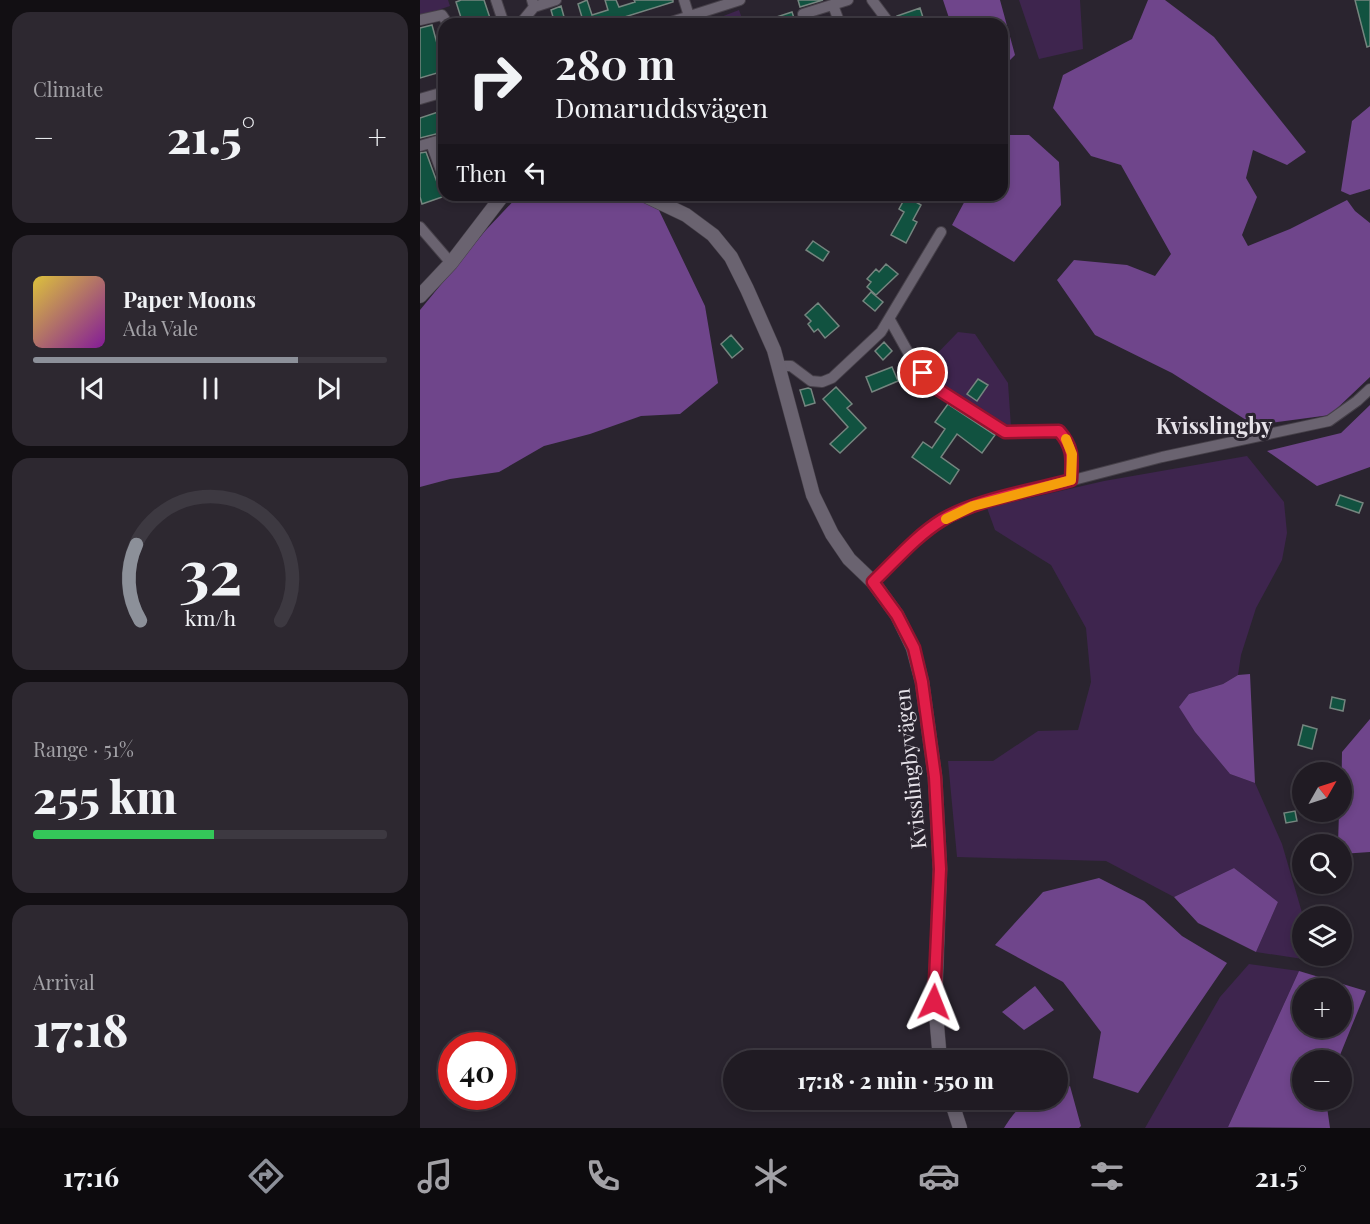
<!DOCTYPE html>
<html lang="en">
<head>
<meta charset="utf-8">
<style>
  body { margin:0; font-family:"Playfair Display",serif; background:#2d2830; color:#f1f3f6; height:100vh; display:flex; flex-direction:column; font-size:22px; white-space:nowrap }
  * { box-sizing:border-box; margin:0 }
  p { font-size:20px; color:#a2a1a6 }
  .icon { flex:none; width:33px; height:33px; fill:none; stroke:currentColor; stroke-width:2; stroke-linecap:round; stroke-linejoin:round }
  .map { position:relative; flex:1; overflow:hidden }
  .side { display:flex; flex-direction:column; gap:12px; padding:12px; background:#120f13; width:420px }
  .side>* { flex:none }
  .top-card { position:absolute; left:18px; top:18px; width:570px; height:183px; border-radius:18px; box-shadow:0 3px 9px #0003,0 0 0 2px #3d3941; background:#201b23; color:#f1f3f6; overflow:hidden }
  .needle { width:39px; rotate:51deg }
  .buttons { position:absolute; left:872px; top:762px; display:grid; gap:12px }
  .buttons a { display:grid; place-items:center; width:60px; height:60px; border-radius:50%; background:#201b23; box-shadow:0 3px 9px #0003,0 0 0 2px #3d3941; font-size:30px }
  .speed { position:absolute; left:18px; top:1032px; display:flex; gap:12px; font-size:30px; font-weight:700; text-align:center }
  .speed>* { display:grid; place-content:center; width:78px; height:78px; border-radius:50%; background:#201b23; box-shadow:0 3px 9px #0003,0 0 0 2px #3d3941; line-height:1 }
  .speed .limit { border:9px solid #d22; background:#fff; color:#111 }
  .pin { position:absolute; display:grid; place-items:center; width:51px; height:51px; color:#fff; margin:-26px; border:3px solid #fff; border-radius:50%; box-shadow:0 2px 6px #0007 }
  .me { position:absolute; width:66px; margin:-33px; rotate:2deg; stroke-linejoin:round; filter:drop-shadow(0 0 4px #0008) }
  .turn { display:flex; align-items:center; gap:21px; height:126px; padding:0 18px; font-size:27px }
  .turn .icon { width:78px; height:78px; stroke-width:2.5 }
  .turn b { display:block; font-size:42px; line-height:51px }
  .then { display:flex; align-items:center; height:57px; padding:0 18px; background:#0003; gap:12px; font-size:22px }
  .big { font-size:45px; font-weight:800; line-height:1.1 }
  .side .widget { flex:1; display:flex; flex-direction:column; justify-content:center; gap:9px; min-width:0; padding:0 21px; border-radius:18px; background:#2d2830 }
  .side .dial { align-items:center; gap:0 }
  .dial svg { height:156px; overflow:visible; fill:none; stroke:#3d3941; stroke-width:7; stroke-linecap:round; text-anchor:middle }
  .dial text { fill:#f1f3f6; stroke:none }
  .song { display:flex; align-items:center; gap:18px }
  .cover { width:72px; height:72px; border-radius:9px; background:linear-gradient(135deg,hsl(50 70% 55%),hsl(290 70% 35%)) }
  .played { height:6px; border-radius:3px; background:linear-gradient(90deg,#8c9099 75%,#3d3941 75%) }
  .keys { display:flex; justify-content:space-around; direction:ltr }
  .heat { display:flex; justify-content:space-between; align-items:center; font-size:33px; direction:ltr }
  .charge { height:9px; border-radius:4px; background:linear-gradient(90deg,#34c759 51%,#3d3941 0) }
  .trip { position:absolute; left:303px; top:1050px; width:345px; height:60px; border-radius:30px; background:#201b23; box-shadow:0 3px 9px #0003,0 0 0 2px #3d3941; font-weight:800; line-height:60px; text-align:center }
  .tabs { display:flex; height:96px; justify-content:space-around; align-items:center; background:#0d0b0e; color:#a2a1a6 }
  .tabs .icon { width:42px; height:42px }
  .tabs .current { color:#8c9099 }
  .tabs b { font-size:27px; color:#f1f3f6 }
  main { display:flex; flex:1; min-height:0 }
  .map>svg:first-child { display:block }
  .green { fill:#3e254e }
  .forest { fill:#6f458b; fill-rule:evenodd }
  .building { fill:#115240; stroke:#75857f; stroke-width:1.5 }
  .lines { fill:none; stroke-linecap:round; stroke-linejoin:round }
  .minor-casing { stroke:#464049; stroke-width:12 }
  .tertiary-casing { stroke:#464049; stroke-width:15 }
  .minor { stroke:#6a6370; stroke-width:10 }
  .tertiary { stroke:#6a6370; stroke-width:14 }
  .route-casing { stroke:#92132f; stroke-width:15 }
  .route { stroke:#e11d48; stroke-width:10 }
  .slow { stroke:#f59e0b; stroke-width:10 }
  .labels { text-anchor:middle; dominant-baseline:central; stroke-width:6; stroke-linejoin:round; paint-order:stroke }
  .street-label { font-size:21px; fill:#e6e2e9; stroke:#2a242f }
  .neighbourhood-label { font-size:22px; font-weight:bold; fill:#e6e2e9; stroke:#2a242f }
</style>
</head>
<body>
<main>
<section class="side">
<div class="widget"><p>Climate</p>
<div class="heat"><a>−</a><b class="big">21.5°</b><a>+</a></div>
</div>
<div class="widget">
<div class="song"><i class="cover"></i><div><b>Paper Moons</b><p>Ada Vale</p></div></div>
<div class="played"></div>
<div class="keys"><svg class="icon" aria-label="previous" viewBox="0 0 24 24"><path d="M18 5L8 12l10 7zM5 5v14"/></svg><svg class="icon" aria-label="pause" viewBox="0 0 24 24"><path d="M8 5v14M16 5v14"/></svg><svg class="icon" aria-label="next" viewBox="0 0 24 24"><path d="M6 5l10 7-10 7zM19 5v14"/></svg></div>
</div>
<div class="widget dial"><svg viewBox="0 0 100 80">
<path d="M14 69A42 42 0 1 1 86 69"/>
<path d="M14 69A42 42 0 0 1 12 30" stroke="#8c9099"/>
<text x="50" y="56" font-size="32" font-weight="700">32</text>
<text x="50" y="72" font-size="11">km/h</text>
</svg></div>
<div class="widget"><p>Range · 51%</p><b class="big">255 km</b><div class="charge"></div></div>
<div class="widget"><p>Arrival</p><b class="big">17:18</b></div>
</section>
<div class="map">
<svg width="950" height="1128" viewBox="0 0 950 1128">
  <rect width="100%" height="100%" fill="#2a242f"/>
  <path class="green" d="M0,0H28L30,6L0,16Z
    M599,0H660L663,49L619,59Z
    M319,10L324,24H288V22Z
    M538,332L555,334L588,383L591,427L581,426L521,386L506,365Z
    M827,456L864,502L867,533L862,560L836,608L821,655L818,675L803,684L769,694L760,707L775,732L810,774L835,783L862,844L883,916L882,956H889V958L883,959L836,952L858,902L814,868L754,897L686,861L537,857L528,761H573L618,731L658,730L671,682L666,628L631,565L575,530L567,508L684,481Z
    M829,964L879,971L808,1127L815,1128H725L800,997Z"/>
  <path class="forest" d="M523,0H580L595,55L582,68V24H531Z
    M728,0H745L794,37L886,152L867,165L833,150L826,178L837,197L822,235L828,246L870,229L927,200L935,211L950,223V377L910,415L834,425L752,373L675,335L637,280L654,260L707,265L735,276L751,254L701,165L671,156L633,108L643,75L712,39Z
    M950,106V189L930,195L921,191L932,121Z
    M582,135H609L639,162L641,205L594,262L532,225L548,195H582Z
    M99,195H213L236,204L285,306L298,383L260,414L221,416L170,434L124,446L79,472L30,479L0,487V310L65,231Z
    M950,405V467L897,486L847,451L921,433Z
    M830,674L835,783L810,774L775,732L759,707L769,694L803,684L818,675Z
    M950,719V852L921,854V844H918L919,812H921L922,752Z
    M814,868L858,902L836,952L778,923L754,897Z
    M679,878L724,901L762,936L807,963L718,1093L673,1078L681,1032L643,982L575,945L623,892Z
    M879,971L946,991L918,1060H882V1100H906L910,1128L808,1127ZM882,988H921V1028H882Z
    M615,986L634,1010L604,1030L582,1012Z
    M650,1086L661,1126L659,1128H584C600,1102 607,1100 638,1100V1090Z"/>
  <path class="building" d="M41,0H64L72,24H43L36,2Z
    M167,0L172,15L188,10L185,0H196L199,7L215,2L214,0H253V2L182,24H164L158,4Z
    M378,0H403L380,7Z
    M935,0H950V46L947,47Z
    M141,6L146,24H135L131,10Z
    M500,8L505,24H479L477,16Z
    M372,12L376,24H341V22Z
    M12,25L18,47L24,45V71L0,78V28Z
    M24,110V132L0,138V118Z
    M6,152L17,182L22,186L25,196L2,204L0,197V153Z
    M486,196L501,205L493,220L497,222L486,243L471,235L484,212L479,209Z
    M393,241L409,252L403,261L386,250Z
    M466,264L478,274L456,295L447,287L451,282L447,279L456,269L459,272Z
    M451,292L463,302L455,311L443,301Z
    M398,303L419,326L405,338L398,329L394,332L388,324L391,321L385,315Z
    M311,335L323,349L312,358L301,344Z
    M464,342L472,351L463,360L455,351Z
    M472,367L478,381L452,392L446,377Z
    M558,379L568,385L557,401L547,394Z
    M416,387L432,404L427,408L446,428L420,453L410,444L428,427L403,399Z
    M388,388L391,389L395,403L385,406L380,390Z
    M528,404L575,435L562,453L537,434L521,457L539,470L530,484L492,457L503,442L512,448L525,429L515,422Z
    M920,495L943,503L939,513L916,505Z
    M912,697L925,700L923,711L910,708Z
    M883,725L897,729L892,749L878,745Z
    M875,811L877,821L866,823L864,813Z"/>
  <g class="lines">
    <g class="minor-casing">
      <path id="minor" d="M76,0L84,24
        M264,0L269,16
        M452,0L470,24
        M413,5L420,24
        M114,7L136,0
        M0,20L22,15L28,24
        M100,24L114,7L112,0
        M245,24L320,0
        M386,24L383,14L428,0
        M0,99L24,92
        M11,143L24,179
        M0,146L24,139
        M0,227L31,263
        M470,320L494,363L519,389L585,432L639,431C654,448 652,459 651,480
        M358,366H371L391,381L402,382L412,378L461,332L521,232
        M453,582L499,538L523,520L553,506L742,457L909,421L937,401L950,389"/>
    </g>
    <g class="tertiary-casing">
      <path id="tertiary" d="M224,195L266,215L293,235L311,257L327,289L354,350L393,495L412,534L429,559L453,582L477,615L493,648L502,682L515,777L520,869L515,1002L520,1060
        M0,296L31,263L83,195
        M531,1100L540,1128"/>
    </g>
    <use href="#minor" class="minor"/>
    <use href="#tertiary" class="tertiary"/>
  </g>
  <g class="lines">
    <g class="route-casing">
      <path id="route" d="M503,373L519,390L585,432L639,431C654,448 652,459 651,480C612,491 556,499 522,520C496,536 475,561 453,582L477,615L494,648L502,682L515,777L520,869L514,1002"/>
    </g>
    <use href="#route" class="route"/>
    <path class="slow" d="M526,519L553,506L651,480L652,454L646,439"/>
  </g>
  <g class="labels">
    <g class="street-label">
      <text transform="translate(489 769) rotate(-96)">Kvisslingbyvägen</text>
    </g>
    <g class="neighbourhood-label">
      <text x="794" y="425">Kvisslingby</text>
    </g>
  </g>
</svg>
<div class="buttons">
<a><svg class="needle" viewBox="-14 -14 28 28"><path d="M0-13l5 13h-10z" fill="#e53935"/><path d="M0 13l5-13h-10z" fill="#a2a1a6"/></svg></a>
<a><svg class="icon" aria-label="search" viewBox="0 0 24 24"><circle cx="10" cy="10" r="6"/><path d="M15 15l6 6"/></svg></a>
<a><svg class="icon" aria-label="layers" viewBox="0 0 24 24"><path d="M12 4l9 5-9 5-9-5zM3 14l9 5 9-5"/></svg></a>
<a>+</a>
<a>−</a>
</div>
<div class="speed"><div class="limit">40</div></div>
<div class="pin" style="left:503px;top:373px;background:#d93025"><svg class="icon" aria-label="arrive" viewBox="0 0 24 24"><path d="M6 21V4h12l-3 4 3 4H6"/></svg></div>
<svg class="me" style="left:514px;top:1002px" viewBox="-20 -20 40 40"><path d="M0-17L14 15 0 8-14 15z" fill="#e11d48" stroke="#fff" stroke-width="4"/></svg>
<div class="trip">17:18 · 2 min · 550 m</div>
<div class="top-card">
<div class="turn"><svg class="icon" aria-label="right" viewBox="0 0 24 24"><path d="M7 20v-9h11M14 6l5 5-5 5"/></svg><div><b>280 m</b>Domaruddsvägen</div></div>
<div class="then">Then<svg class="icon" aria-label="left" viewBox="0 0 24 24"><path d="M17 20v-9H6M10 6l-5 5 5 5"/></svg></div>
</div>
</div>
</main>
<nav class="tabs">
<b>17:16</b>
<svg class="icon current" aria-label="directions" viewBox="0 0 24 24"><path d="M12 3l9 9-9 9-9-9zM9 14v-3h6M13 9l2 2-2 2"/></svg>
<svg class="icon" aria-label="music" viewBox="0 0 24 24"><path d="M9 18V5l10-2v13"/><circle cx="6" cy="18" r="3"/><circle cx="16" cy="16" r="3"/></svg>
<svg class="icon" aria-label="phone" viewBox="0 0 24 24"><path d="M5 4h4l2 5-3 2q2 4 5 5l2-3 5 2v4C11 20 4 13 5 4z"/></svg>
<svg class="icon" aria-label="climate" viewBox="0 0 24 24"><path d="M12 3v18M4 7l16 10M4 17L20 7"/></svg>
<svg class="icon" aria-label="car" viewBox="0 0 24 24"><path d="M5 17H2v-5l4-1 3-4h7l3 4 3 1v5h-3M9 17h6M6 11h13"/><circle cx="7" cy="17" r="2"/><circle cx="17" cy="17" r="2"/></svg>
<svg class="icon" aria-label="filters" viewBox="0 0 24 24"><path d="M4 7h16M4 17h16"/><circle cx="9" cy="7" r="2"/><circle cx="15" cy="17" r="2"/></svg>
<b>21.5°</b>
</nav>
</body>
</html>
